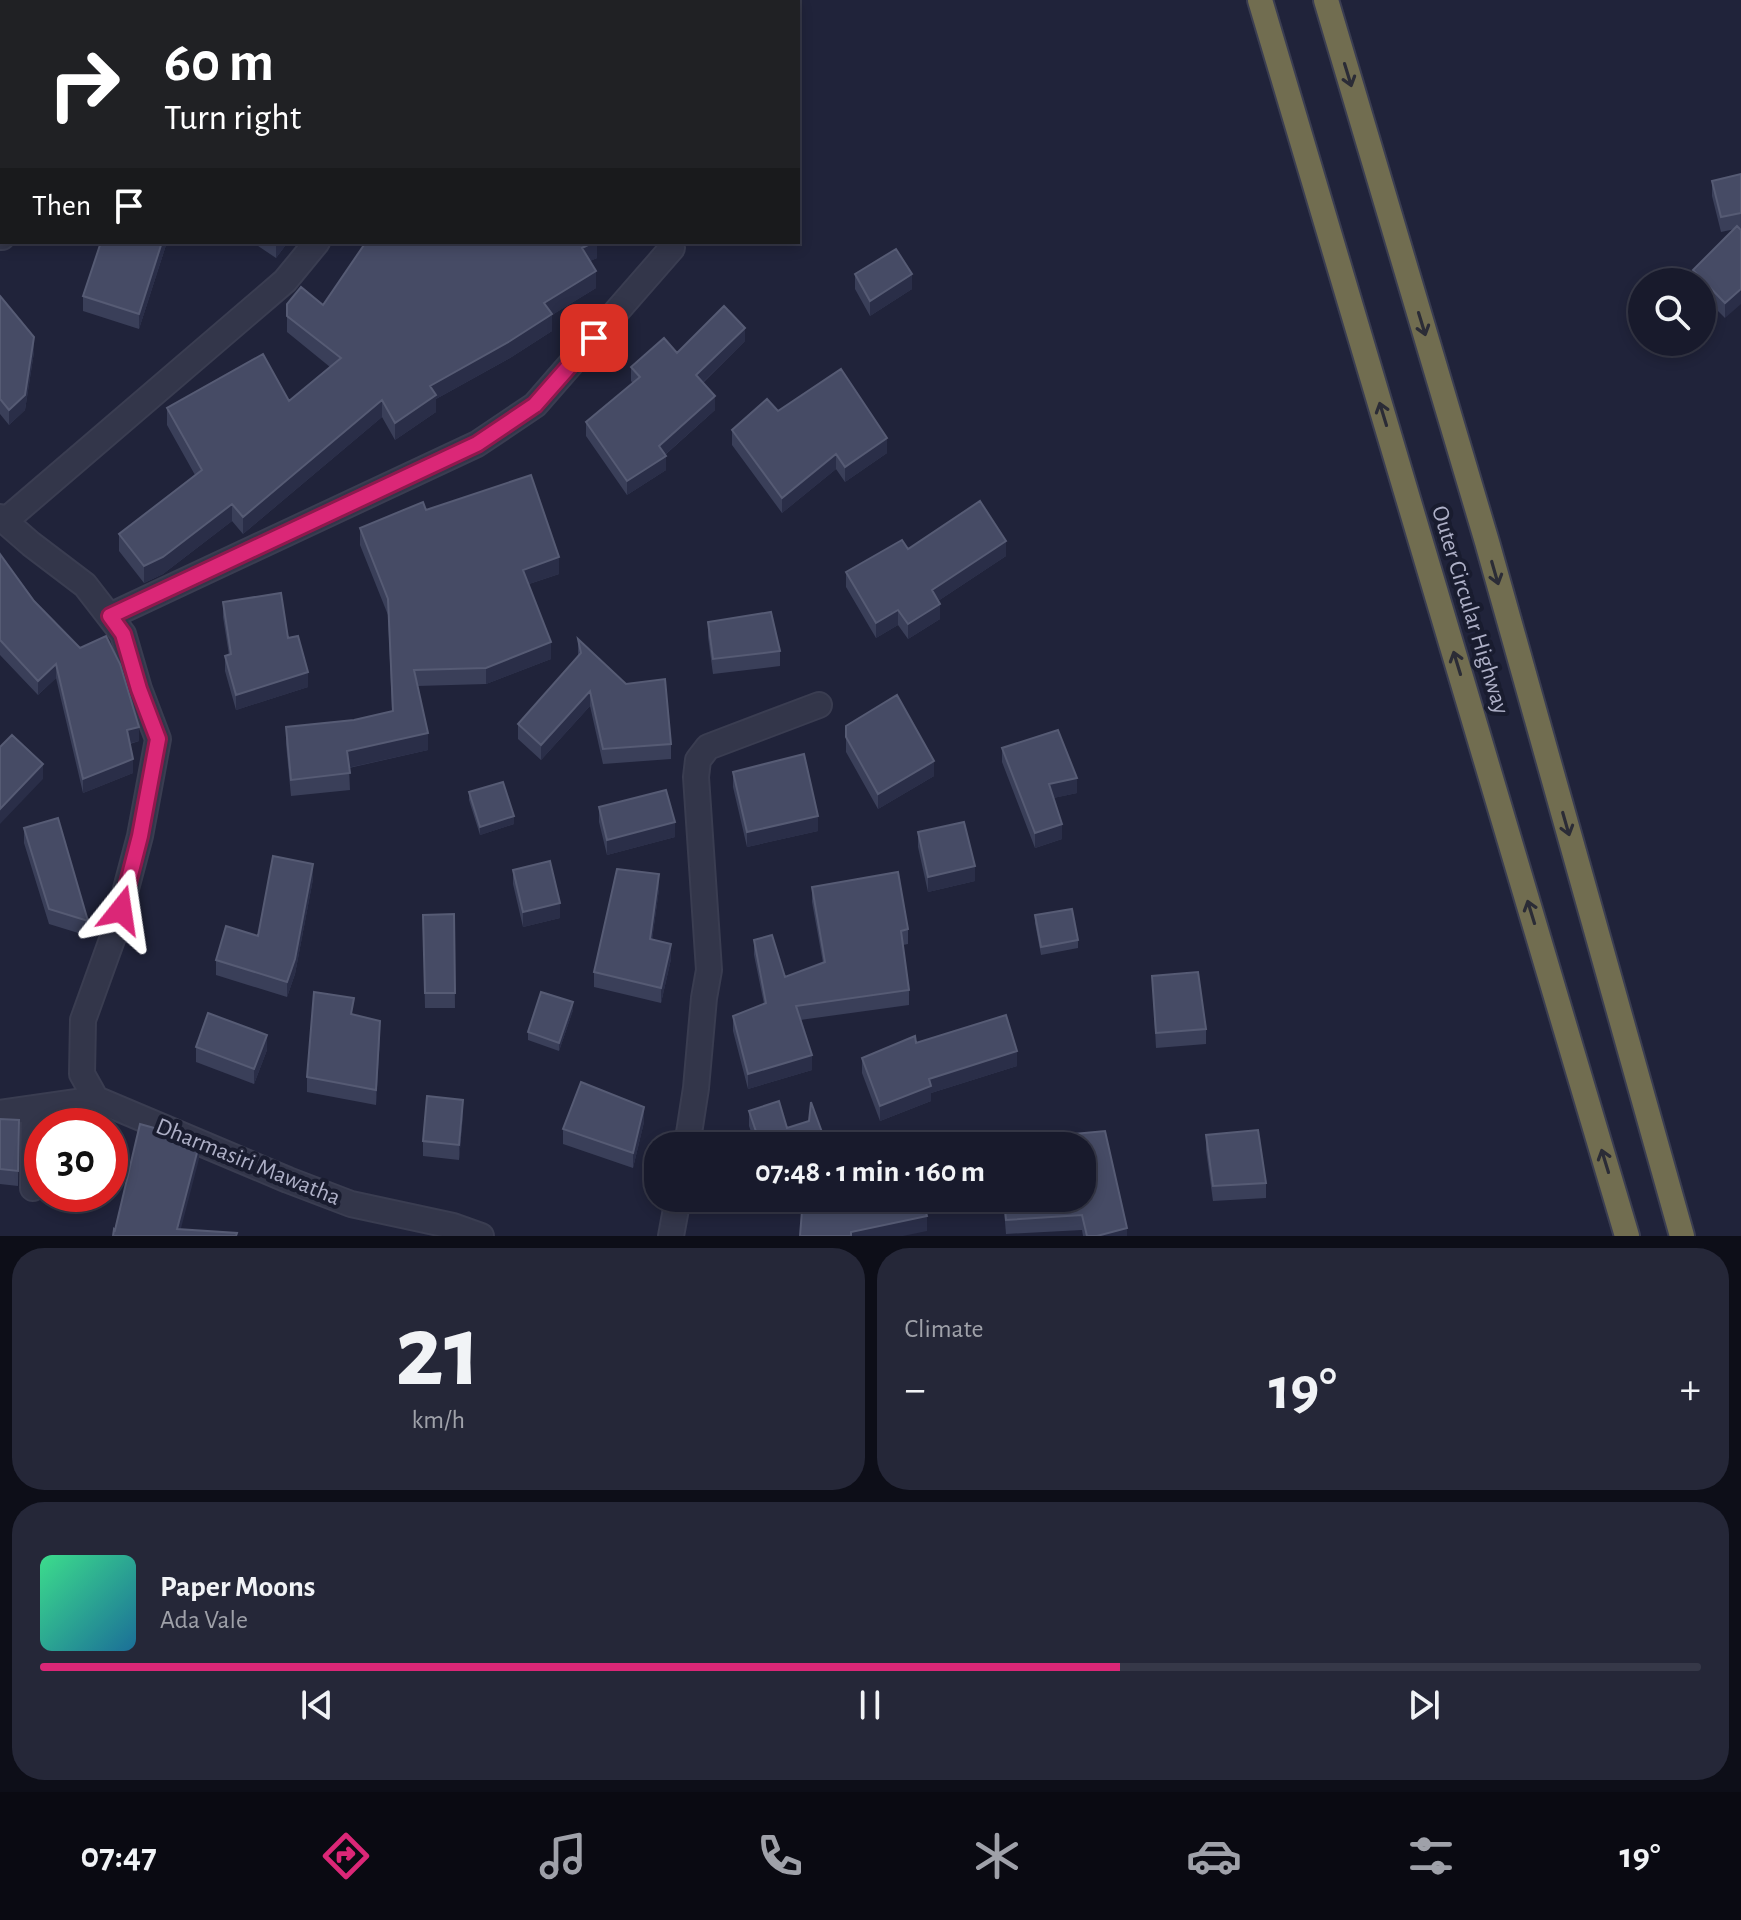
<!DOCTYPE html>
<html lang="en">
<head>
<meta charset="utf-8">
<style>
  body { margin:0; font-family:"Alegreya Sans",sans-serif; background:#252738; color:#f1f3f6; height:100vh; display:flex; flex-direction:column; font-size:30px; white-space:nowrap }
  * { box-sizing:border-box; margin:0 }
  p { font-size:26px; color:#9fa1a9 }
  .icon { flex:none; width:44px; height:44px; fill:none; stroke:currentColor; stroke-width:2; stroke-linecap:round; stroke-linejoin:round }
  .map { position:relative; height:1236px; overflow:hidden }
  .sheet { display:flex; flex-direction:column; gap:12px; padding:12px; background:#0d0e18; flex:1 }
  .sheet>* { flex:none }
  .banner { position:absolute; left:0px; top:0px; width:800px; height:244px; box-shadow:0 4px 12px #0003,0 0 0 2px #363848; background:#202124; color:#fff; overflow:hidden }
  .controls { position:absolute; left:1628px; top:268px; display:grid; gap:16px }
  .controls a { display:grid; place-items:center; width:88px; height:88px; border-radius:50%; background:#181a2c; box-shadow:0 4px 12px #0003,0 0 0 2px #363848; font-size:40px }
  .speed { position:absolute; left:24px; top:1108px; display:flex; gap:16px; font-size:40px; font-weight:700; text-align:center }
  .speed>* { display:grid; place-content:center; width:104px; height:104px; border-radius:50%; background:#181a2c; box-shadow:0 4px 12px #0003,0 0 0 2px #363848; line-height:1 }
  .speed .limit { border:12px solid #d22; background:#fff; color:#111 }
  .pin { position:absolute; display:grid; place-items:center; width:68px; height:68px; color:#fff; margin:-34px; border-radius:16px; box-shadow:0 4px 12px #0006 }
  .me { position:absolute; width:88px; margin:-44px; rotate:15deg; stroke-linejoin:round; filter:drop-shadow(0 0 6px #0008) }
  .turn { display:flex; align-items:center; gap:28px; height:168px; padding:0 32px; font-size:36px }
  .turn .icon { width:104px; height:104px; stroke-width:2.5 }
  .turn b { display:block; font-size:56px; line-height:68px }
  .then { display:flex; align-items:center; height:76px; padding:0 32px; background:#0003; gap:16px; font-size:30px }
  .big { font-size:60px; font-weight:700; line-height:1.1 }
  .sheet .widget { flex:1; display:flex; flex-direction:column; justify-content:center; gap:12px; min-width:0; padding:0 28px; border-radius:32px; background:#252738 }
  .sheet .dial { align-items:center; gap:0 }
  .dial b { font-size:104px; line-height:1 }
  .song { display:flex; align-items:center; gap:24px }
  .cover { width:96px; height:96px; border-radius:12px; background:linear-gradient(135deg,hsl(150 70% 55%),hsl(200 70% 35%)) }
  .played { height:8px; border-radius:4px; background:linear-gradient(90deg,#db2777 65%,#363848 65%) }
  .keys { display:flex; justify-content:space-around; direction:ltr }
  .heat { display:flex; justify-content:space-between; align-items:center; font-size:44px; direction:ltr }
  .sheet .tiles { flex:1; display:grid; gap:12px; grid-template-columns:1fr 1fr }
  .widget:last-child { grid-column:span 2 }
  .trip { position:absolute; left:644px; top:1132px; width:452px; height:80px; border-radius:32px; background:#181a2c; box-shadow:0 4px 12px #0003,0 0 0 2px #363848; font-weight:700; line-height:80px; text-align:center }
  .tabs { display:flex; height:128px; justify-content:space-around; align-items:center; background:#0a0a12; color:#9fa1a9 }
  .tabs .icon { width:56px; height:56px }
  .tabs .selected { color:#db2777 }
  .tabs b { font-size:36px; color:#f1f3f6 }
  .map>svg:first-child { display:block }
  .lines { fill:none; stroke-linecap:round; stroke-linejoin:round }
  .minor-casing { stroke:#3a3d51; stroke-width:28 }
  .highway-casing { stroke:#3b3e52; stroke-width:28 }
  .minor { stroke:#33364a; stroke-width:24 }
  .highway { stroke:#716d50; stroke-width:24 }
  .wall { fill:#3a3f59 }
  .shaded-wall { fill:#2a2e48 }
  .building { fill:#464b65; stroke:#565b74; stroke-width:2 }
  .oneway { stroke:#2b2c36 }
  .route-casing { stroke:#8e194d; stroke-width:20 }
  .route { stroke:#db2777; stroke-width:14 }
  .labels { text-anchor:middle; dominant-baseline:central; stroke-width:8; stroke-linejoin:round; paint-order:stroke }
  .street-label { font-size:24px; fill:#aeb0c7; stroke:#191c2f }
</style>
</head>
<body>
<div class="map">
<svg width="1741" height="1236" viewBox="0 0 1741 1236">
  <rect width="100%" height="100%" fill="#20233a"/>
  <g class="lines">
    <g class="minor-casing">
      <path id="minor" d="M0,237H2
        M0,517L31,544L85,585L123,634L139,689L158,739L140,836L114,934L83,1020L82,1074L96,1099L288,1180L351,1204L453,1226L481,1236
        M5,521L285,281L317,242
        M110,616L477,444L535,405L672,248
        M0,1113L96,1099
        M687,1146L696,1088L704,998L709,970L696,777L698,760L708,747L819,705
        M33,1188L34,1108
        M671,1236L678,1198"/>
    </g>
    <g class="highway-casing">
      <path id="highway" d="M1260,0L1627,1236
        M1326,0L1487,542L1682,1236"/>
    </g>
    <use href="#minor" class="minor"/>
    <use href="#highway" class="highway"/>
  </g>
  <path class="wall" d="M3,0H82V2H3Z
    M0,64H2V195H0Z
    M1741,174V228H1739L1725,318L1702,295V282H1693V270L1735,229L1721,232L1712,196V181Z
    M167,242L139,329L83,311V296Z
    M252,242H288L276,258Z
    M597,242V258L590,261L596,288L552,315V331L510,358L436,399V412L395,440L382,417L243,534L232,521L163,574L144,583L119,551V534L195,475L167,425V408L289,401L330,367L287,332V304L323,305Z
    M855,274L912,289L870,316L855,289Z
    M0,296L34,352L25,410L9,425L0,414Z
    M745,341L703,383L715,410L665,455L666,470L627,495L586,436V422L633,383L631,381V367L677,353Z
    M778,411L887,453L845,482L836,469L782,513L732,445V430Z
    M426,510L559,574L529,584L551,659L486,684L417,686L428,750L349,768L350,790L291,796L286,744V727L354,720L392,711L388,615L360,545V528Z
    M908,549L1006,556L938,601L940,619L908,639L898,625L876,638L846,587V572Z
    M0,554L139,741L130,744L133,773L83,793L56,678L38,695L0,655Z
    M223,602L288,638L308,687L236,710L225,671V656L229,655L223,617Z
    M708,622L780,651V666L713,674L708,637Z
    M578,639L671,744V759L603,764L590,706L541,760L518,739V724L578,656Z
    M846,726L934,776L878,809L846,752Z
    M1002,748L1077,793L1053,798L1062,839L1035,848L1002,762Z
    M733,772L818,831L747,847L733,787Z
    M469,792L514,824L480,835L469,800Z
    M599,807L675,837L607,855L599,822Z
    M24,828L88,921V936L49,924L24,843Z
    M918,832L975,881L928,892L918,847Z
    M513,870L560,918L523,927L513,884Z
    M313,879L295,974L287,997L216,975V960L258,936Z
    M812,887L908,929V944L903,945L909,990V1005L800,1020L812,1070L748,1089L733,1031V1016L764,1004L754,955V940L785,977L823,963L812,902Z
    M659,889L652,940L671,959L661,1003L594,987V972Z
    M454,914L455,1008H425L423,915Z
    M1035,915L1078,940V948L1041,955L1035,923Z
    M1152,976L1206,1029V1044L1156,1048Z
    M573,1010L559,1051L528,1040V1032Z
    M380,1036L376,1105L307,1092V1077Z
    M916,1043L1017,1066L931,1093V1101L880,1121L862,1073V1058Z
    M196,1047L267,1050L254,1084L196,1062Z
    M749,1111L787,1128L827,1146H756L749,1126Z
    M463,1115L459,1160L423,1156V1141Z
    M0,1119L19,1120L18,1186L0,1184Z
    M644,1122L633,1168L563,1144V1129Z
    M1064,1135L1127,1236H1083L1082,1230L1006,1234L1003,1198H1082L1064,1144Z
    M1206,1135L1266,1183V1198L1213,1201L1206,1150Z"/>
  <path class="shaded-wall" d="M162,242H167L139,329V314Z
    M277,242H288L276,258V243Z
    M594,242H597V258L582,265V248Z
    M596,271V288L552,315V331L510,358L436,399V412L395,440V423L430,386L544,303Z
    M912,274V289L870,316V301Z
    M1741,289V304L1725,318V303Z
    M745,328V341L696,389V375Z
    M34,337V352L25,410L9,425V410Z
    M715,396V410L659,460V446Z
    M382,400V417L243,534V517Z
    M887,438V453L845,482V467Z
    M836,454V469L782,513V498Z
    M666,456V470L627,495V481Z
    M232,504V521L163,574L144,583V566Z
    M1006,541V556L932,605V590Z
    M559,557V574L523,586V570Z
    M940,604V619L908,639V624Z
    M898,610V625L876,638V623Z
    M551,642V659L486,684V668Z
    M56,664V678L38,695V681Z
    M308,672V687L236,710V695Z
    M590,691V706L541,760V745Z
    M139,727V741L127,744V730Z
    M428,733V750L347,768V751Z
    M133,759V773L83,793V779Z
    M934,761V776L878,809V794Z
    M43,764V779L0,824V809Z
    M1077,778V793L1049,799V784Z
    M514,816V824L480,835V827Z
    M818,816V831L747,847V832Z
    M675,822V837L607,855V840Z
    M1062,824V839L1035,848V833Z
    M313,864V879L295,974L287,997V982Z
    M975,866V881L928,892V877Z
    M659,874V889L650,954V939Z
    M560,903V918L523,927V912Z
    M671,944V959L661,1003V988Z
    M573,1002V1010L559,1051V1043Z
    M380,1021V1036L376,1105V1090Z
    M267,1035V1050L254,1084V1069Z
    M1017,1051V1066L931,1093V1101L880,1121V1106L929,1079Z
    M812,1055V1070L748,1089V1074Z
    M463,1100V1115L459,1160V1145Z
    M644,1107V1122L633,1168V1153Z
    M199,1145V1159L179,1236L177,1229Z
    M919,1198H931V1201L919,1204Z
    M927,1216V1231L903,1236H851V1232Z
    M1127,1228V1236H1097Z"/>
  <path class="building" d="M63,0H81V2Z
    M0,64H2V181H0Z
    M1741,174V213L1721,217L1712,181Z
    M1737,226L1741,230V289L1725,303L1693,270Z
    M101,242H162L139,314L83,296Z
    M366,242H594L582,248L596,271L544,303L552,314L510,341L430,386L436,395L395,423L382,400L243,517L232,504L163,557L144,566L119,534L202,470L167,408L263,354L289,401L341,358L287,316V304L301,287L323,305Z
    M896,249L912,274L870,301L855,274Z
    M0,296L34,337L25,395L9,410L0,399Z
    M724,306L745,328L696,375L715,396L659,446L666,456L627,481L586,422L640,377L631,367L664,338L677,353Z
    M841,369L887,438L845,467L836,454L782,498L732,430L767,399L778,411Z
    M531,475L559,557L523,570L551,642L486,668L414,670L428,733L347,751L350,773L291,780L286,727L354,720L393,711L388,599L360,528L423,502L426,510Z
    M980,501L1006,541L932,590L940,604L908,624L898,610L876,623L846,572L902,540L908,549Z
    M0,554L34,601L80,648L106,636L120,664L139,727L127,730L133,759L83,779L56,664L38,681L0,640Z
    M281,593L288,638L298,636L308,672L236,695L225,656L231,654L223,602Z
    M771,612L780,651L713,659L708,622Z
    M578,639L626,684L665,679L671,744L603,749L590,691L541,745L518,724L581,653Z
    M897,695L934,761L878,794L846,737V726Z
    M1058,730L1077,778L1049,784L1062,824L1035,833L1002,748Z
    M12,735L43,764L0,809V747Z
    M804,754L818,816L747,832L733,772Z
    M503,782L514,816L480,827L469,792Z
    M666,790L675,822L607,840L599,807Z
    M58,818L88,921L49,909L24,828Z
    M964,822L975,866L928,877L918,832Z
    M273,856L313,864L295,959L287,982L216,960L226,926L258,936Z
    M550,861L560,903L523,912L513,870Z
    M617,869L659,874L650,939L671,944L661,988L594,972Z
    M898,872L908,929L901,931L909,990L796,1006L812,1055L748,1074L733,1016L766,1003L754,940L772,935L785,977L825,962L812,887Z
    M1072,909L1078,940L1041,947L1035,915Z
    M454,914L455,993H425L423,915Z
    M1198,972L1206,1029L1156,1033L1152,976Z
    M314,992L354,998L351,1014L380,1021L376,1090L307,1077Z
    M541,992L573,1002L559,1043L528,1032Z
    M208,1013L267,1035L254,1069L196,1047Z
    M1006,1015L1017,1051L929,1079L931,1086L880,1106L862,1058L915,1036L916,1043Z
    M581,1082L644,1107L633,1153L563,1129Z
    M427,1096L463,1100L459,1145L423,1141Z
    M779,1101L787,1128L809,1121L811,1102L827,1146H761L749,1111Z
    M0,1119L19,1120L18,1171L0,1169Z
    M140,1124L172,1133L199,1145L177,1229L237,1233L236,1236H113L114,1229L115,1230Z
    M1258,1130L1266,1183L1213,1186L1206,1135Z
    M1105,1131L1127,1228L1097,1236H1087L1082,1215L1006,1220L1004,1198H1082V1146H1041L1066,1144L1064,1135Z
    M903,1132L906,1146H851Z
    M803,1198H922L927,1216L851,1232V1236H800Z"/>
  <defs><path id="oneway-shaft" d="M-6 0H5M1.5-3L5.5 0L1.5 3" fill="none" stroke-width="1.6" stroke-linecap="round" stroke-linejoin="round" transform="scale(2)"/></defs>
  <g class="oneway">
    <use href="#oneway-shaft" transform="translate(1348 75) rotate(73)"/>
    <use href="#oneway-shaft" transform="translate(1422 324) rotate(73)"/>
    <use href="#oneway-shaft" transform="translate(1383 414) rotate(-107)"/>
    <use href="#oneway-shaft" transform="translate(1495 573) rotate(74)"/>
    <use href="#oneway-shaft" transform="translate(1457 663) rotate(-107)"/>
    <use href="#oneway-shaft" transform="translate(1566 824) rotate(74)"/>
    <use href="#oneway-shaft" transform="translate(1531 912) rotate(-107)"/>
    <use href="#oneway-shaft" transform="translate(1605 1161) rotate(-107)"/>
  </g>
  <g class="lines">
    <g class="route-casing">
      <path id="route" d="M121,910L140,836L158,739L139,689L123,634L110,616L477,444L535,405L594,338"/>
    </g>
    <use href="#route" class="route"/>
  </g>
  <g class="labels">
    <g class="street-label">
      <text transform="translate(1470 610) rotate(73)">Outer Circular Highway</text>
      <text transform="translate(248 1162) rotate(22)">Dharmasiri Mawatha</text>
    </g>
  </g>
</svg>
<div class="controls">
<a><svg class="icon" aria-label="search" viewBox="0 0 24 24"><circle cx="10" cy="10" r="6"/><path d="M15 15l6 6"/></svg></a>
</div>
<div class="speed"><div class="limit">30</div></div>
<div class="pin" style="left:594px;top:338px;background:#d93025"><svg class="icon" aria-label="arrive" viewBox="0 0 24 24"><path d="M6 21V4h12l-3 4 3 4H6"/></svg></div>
<svg class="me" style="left:121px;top:910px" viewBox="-20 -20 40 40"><path d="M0-17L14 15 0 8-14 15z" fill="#db2777" stroke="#fff" stroke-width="4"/></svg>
<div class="trip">07:48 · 1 min · 160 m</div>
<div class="banner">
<div class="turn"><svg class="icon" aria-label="right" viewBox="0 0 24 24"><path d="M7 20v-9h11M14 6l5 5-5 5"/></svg><div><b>60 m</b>Turn right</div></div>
<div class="then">Then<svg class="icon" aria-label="arrive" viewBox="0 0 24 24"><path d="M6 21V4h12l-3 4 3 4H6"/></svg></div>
</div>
</div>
<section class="sheet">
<div class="tiles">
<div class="widget dial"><b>21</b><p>km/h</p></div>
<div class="widget"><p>Climate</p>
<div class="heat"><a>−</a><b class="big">19°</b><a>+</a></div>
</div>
<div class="widget">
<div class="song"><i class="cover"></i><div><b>Paper Moons</b><p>Ada Vale</p></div></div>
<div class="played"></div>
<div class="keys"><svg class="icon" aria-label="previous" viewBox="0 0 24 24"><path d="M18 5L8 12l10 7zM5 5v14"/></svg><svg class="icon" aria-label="pause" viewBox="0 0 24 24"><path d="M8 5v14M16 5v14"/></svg><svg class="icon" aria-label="next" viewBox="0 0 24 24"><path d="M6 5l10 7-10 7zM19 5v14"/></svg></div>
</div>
</div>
</section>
<nav class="tabs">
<b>07:47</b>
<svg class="icon selected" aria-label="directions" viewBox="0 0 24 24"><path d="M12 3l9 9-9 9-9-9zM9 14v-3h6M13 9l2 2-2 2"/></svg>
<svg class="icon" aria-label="music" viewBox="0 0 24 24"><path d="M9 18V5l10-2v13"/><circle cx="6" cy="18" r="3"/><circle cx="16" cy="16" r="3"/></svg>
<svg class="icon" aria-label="phone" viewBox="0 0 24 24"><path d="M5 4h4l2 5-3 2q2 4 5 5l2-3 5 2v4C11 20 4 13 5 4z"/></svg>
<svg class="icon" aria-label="climate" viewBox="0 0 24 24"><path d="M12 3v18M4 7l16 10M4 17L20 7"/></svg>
<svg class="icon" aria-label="car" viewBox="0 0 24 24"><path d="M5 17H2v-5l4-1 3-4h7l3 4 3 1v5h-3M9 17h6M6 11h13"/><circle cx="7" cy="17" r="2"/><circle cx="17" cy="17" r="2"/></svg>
<svg class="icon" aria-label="filters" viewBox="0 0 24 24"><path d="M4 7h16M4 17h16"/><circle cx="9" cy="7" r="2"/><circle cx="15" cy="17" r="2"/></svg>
<b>19°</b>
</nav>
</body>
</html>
